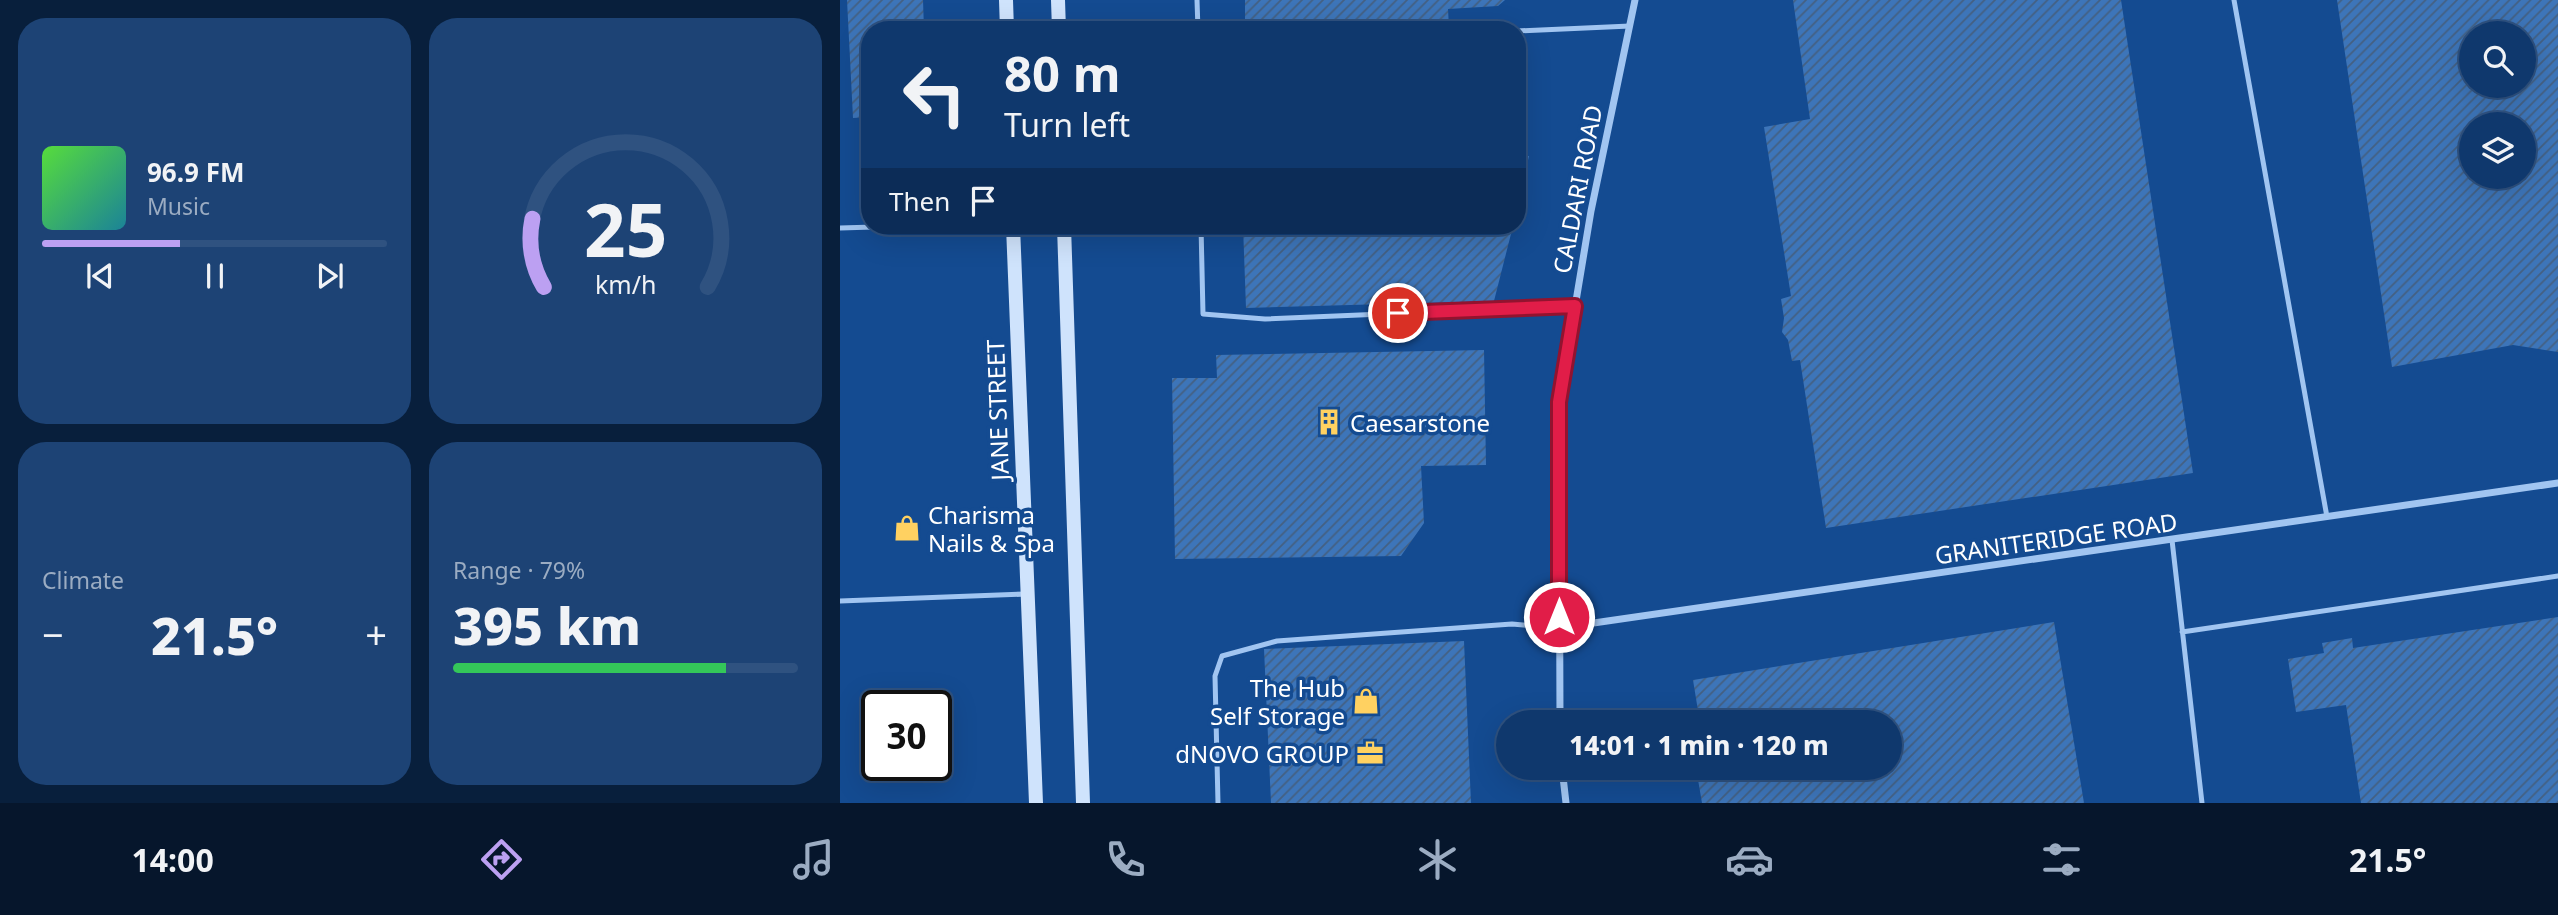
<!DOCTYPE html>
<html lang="en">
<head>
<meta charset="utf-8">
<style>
  body { margin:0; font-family:"Noto Sans",sans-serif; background:#1d4375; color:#f1f3f6; height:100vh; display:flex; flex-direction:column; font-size:26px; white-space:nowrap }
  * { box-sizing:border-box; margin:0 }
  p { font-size:23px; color:#9bacc2 }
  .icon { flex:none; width:38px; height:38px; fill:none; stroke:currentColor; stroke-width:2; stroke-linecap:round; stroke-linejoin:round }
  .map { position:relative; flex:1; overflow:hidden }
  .details { display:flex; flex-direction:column; gap:18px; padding:18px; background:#081f3c; width:840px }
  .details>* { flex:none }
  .hud { position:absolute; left:21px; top:21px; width:665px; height:214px; border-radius:28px; box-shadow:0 7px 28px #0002,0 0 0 2px #2f5280; background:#0f386d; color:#f1f3f6; overflow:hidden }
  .fabs { position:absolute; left:1619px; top:21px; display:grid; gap:14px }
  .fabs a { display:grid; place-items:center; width:77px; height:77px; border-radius:50%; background:#0f386d; box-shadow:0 7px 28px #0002,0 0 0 2px #2f5280; font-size:35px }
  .speed { position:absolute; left:21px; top:690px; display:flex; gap:14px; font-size:35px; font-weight:700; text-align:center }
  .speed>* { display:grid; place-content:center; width:91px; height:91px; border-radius:50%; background:#0f386d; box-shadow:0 7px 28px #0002,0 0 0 2px #2f5280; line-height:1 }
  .speed .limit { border:4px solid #111; border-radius:10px; background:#fff; color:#111 }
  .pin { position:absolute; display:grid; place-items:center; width:60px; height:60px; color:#fff; margin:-30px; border:4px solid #fff; border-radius:50%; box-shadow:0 2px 7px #0007 }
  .me { position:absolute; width:77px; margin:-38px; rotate:0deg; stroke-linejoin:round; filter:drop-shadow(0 0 5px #0008) }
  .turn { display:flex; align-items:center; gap:24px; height:147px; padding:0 28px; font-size:32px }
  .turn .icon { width:91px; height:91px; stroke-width:2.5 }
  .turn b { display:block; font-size:49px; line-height:60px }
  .then { display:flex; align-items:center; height:66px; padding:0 28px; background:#0003; gap:14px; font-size:26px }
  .big { font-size:52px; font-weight:800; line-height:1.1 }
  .details .card { flex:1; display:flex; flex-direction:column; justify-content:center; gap:10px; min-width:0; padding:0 24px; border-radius:28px; background:#1d4375 }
  .details .dial { align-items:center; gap:0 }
  .dial svg { height:182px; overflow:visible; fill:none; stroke:#2f5280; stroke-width:7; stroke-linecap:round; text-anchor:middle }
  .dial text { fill:#f1f3f6; stroke:none }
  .song { display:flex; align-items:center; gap:21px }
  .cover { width:84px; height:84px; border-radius:10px; background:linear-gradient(135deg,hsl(110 70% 55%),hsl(190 70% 35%)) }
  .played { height:7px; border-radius:4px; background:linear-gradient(90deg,#bca0f2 40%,#2f5280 40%) }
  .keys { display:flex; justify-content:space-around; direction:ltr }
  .heat { display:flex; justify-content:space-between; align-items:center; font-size:38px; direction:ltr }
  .charge { height:10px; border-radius:5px; background:linear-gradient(90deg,#34c759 79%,#2f5280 0) }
  .details .tiles { flex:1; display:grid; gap:18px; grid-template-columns:repeat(2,1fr) }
  .trip { position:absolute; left:656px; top:710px; width:406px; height:70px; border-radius:35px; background:#0f386d; box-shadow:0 7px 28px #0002,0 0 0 2px #2f5280; font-weight:800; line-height:70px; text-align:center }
  .dock { display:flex; height:112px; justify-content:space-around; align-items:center; background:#06162c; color:#9bacc2 }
  .dock .icon { width:49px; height:49px }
  .dock .active { color:#bca0f2 }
  .dock b { font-size:32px; color:#f1f3f6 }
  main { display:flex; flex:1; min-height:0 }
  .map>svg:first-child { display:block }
  .building { fill:url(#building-hatch); fill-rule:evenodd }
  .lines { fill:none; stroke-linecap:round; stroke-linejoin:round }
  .lane { stroke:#a1c5f1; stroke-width:5 }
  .street { stroke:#a1c5f1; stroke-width:7 }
  .secondary { stroke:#cfe3fc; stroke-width:14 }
  .route-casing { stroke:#92132f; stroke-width:18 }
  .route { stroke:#e11d48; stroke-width:12 }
  .labels { text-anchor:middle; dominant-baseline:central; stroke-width:7; stroke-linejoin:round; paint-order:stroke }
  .street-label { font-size:24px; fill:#fff; stroke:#144b91 }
  .poi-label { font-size:24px; fill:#fff; stroke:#144b91; text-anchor:start }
</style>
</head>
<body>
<main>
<section class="details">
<div class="tiles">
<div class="card">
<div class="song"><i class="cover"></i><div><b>96.9 FM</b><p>Music</p></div></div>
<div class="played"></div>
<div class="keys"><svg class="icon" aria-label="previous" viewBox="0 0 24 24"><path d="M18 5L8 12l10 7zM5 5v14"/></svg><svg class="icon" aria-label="pause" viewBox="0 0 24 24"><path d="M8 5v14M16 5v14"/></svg><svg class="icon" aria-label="next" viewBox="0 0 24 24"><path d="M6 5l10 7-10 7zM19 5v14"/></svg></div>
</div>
<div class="card dial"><svg viewBox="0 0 100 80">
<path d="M14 69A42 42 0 1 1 86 69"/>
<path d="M14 69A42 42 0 0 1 9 39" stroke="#bca0f2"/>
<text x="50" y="56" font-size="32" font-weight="700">25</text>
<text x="50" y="72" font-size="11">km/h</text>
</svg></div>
<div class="card"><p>Climate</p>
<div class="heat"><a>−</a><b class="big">21.5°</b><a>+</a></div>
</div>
<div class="card"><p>Range · 79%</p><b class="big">395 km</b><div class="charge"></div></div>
</div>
</section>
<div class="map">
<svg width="1718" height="803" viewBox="0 0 1718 803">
  <defs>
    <pattern id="building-hatch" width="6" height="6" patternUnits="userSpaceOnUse" patternTransform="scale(1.75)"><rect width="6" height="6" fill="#3d75b9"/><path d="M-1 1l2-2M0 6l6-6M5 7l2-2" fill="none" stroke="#446082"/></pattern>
  </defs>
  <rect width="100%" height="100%" fill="#144b91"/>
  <path class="building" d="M7,0H83L84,30H30V117L13,118Z
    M405,0H665L658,6L608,9L609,28L566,30H405Z
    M953,0H1281L1353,473L986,528L960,360L952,361L948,340L942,332L944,318L941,299L951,296L924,127L970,119Z
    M1497,0H1718V352L1673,345L1552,367ZM1631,33H1684V86H1631ZM1631,124H1684V177H1631Z
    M677,156H689L678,202H677Z
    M403,226H673L654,301L406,308Z
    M644,350L646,465L581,466L584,523L561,556L335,559L332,378H377L376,355Z
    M1718,617V803H1521L1506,705L1456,712L1448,659L1484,653L1482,643L1512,638L1513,648Z
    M1214,622L1244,803H862L856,768H1050V723H860L853,680Z
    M624,641L631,803H431L424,649Z"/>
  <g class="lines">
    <path class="lane" d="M357,0L358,30
      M1394,0L1487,517
      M677,31L790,26
      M361,226L363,314L425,319L735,306
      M0,228L67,226
      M1332,540L1362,803
      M0,601L186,594
      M1342,632L1718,576
      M378,803L375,676L382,656L437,641L672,624L719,628"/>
    <path class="street" d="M719,628L1718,483
      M720,723L719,403L751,211L795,0
      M722,768L726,803"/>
    <path class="secondary" d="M166,0L167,30
      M218,0L219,30
      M173,226L196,803
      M224,226L243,803"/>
  </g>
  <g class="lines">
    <g class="route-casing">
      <path id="route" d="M558,313L735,306L719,402V617"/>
    </g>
    <use href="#route" class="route"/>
  </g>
  <defs>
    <g id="building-bare" transform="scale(2.1)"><path d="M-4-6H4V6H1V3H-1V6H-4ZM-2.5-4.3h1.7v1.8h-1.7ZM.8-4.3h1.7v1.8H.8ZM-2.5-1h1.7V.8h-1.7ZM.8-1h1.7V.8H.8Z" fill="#ffd161" stroke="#144b91" stroke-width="2.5" paint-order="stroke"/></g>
    <g id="shop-bare" transform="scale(2.1)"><path d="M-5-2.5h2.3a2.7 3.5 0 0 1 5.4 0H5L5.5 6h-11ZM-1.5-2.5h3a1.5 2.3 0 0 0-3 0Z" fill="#ffd161" stroke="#144b91" stroke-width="2.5" paint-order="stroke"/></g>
    <g id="office-bare" transform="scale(2.1)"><path d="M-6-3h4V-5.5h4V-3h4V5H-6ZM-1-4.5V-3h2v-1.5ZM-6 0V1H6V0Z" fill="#ffd161" stroke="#144b91" stroke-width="2.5" paint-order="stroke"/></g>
  </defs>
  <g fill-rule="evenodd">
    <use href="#building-bare" x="489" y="422"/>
    <use href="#shop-bare" x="67" y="528"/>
    <use href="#shop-bare" x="526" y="701"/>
    <use href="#office-bare" x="530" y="753"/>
  </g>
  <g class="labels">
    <g class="street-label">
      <text transform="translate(737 189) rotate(-79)">CALDARI ROAD</text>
      <text transform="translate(157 410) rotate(-92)">JANE STREET</text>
      <text transform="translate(1216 538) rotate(-8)">GRANITERIDGE ROAD</text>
    </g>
    <g class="poi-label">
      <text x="510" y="422">Caesarstone</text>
      <text x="88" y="514">Charisma<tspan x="88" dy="28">Nails &amp; Spa</tspan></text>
      <text x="505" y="687" text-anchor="end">The Hub<tspan x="505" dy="28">Self Storage</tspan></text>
      <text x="509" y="753" text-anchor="end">dNOVO GROUP</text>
    </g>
  </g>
</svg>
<div class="fabs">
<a><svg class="icon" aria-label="search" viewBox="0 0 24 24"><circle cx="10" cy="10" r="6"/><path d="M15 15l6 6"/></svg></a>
<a><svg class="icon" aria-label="layers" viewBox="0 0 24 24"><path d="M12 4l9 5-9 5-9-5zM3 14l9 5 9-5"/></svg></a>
</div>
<div class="speed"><div class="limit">30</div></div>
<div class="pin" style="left:558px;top:313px;background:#d93025"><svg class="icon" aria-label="arrive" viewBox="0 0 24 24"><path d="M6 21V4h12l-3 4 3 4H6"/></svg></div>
<svg class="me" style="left:719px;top:617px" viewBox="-20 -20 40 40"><circle r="17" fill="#e11d48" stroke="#fff" stroke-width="3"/><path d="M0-11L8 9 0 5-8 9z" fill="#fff"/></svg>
<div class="trip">14:01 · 1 min · 120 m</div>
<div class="hud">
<div class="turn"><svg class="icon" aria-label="left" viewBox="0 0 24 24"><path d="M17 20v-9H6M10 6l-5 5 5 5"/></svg><div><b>80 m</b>Turn left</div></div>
<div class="then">Then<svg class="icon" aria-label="arrive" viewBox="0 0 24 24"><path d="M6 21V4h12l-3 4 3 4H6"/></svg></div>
</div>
</div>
</main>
<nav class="dock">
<b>14:00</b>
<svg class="icon active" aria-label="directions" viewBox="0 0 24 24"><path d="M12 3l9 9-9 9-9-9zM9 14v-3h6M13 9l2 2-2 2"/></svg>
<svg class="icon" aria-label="music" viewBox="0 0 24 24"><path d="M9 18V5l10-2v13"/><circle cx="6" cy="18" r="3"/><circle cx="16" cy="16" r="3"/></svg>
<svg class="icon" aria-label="phone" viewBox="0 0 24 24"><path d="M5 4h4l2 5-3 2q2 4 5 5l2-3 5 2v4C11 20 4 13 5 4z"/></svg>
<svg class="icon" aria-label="climate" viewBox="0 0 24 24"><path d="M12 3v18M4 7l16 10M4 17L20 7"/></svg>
<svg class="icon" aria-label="car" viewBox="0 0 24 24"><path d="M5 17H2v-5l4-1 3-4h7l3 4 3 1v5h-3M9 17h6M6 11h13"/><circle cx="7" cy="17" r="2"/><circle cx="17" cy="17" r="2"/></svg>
<svg class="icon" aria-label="filters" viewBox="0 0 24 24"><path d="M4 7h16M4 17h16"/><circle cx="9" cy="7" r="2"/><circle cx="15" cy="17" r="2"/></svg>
<b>21.5°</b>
</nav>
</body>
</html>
